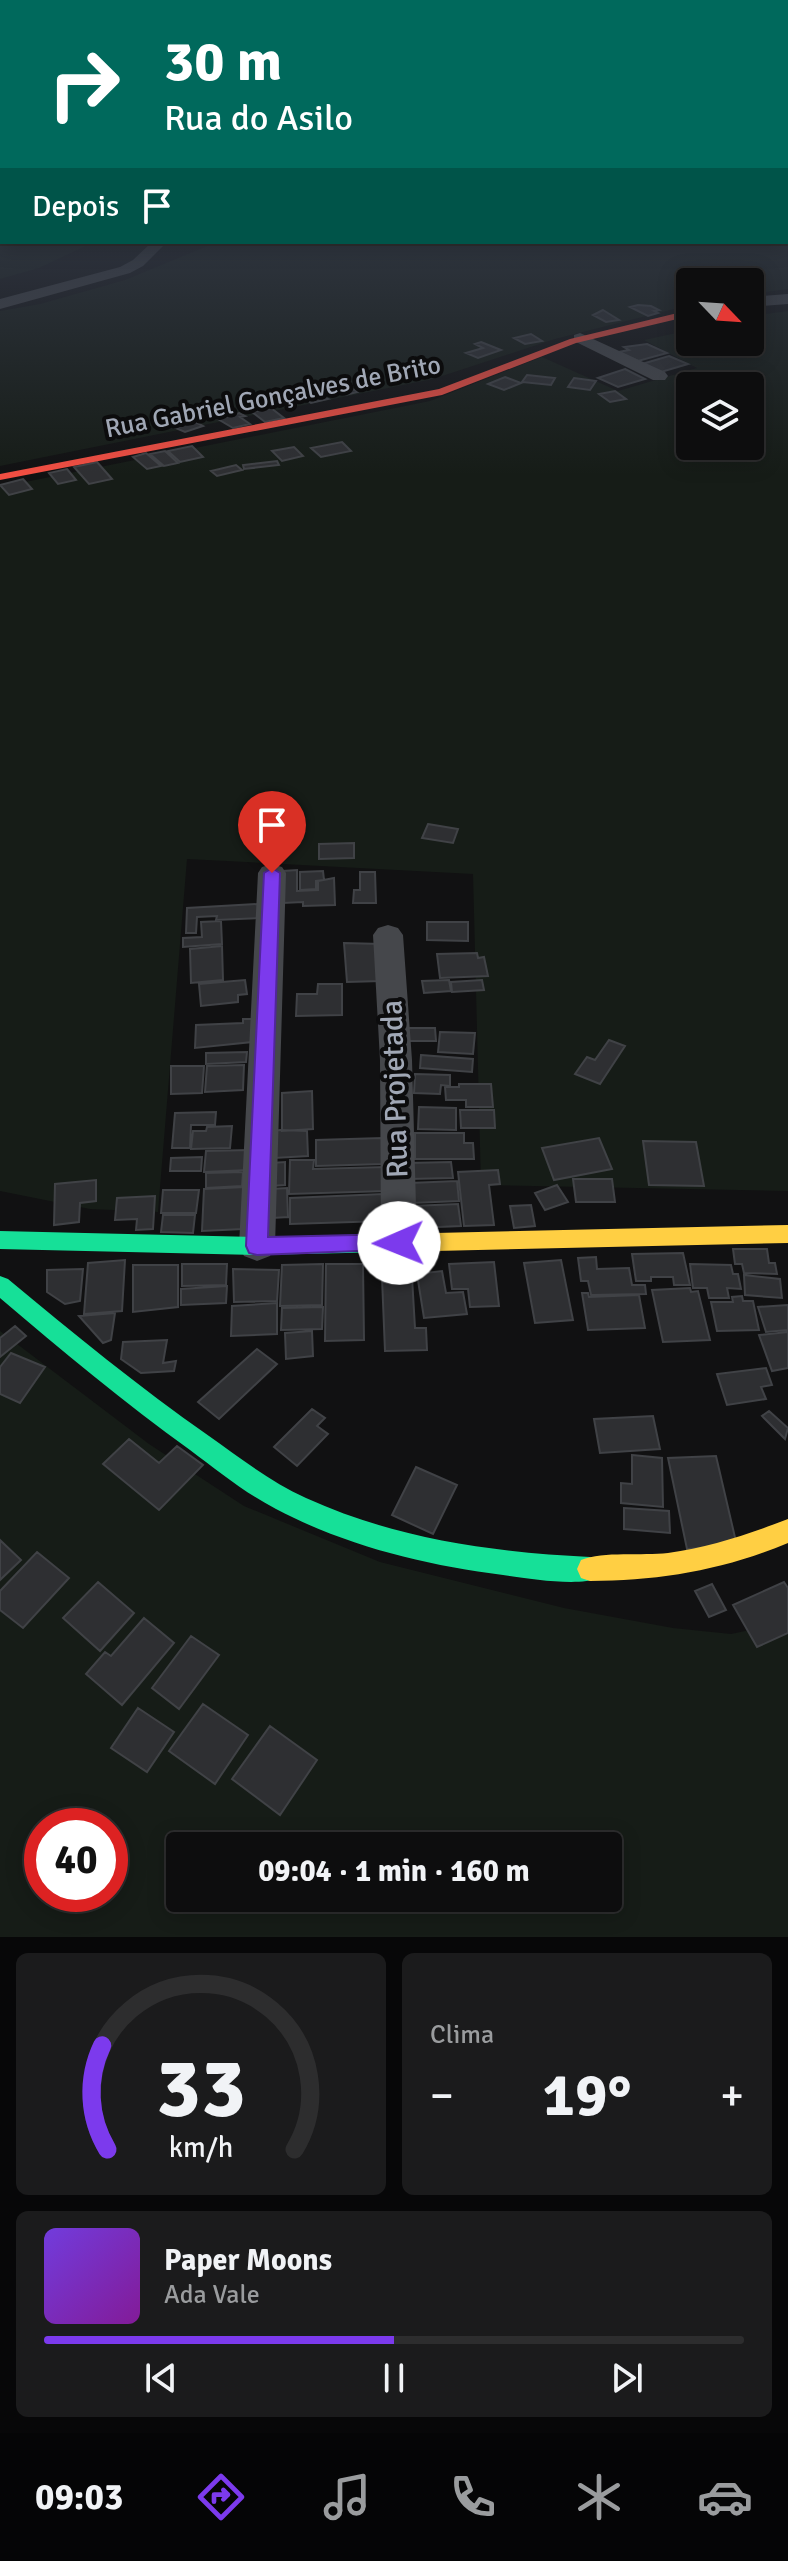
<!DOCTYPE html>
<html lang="pt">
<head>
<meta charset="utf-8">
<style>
  body { margin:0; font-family:Signika,sans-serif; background:#1b1b1c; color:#f1f3f6; height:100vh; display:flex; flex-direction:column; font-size:30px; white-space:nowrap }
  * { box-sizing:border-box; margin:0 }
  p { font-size:26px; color:#9a9c9e }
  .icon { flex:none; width:44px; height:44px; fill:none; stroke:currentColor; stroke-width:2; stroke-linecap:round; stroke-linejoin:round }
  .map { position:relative; height:1937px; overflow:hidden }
  .panel { display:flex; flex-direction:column; gap:16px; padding:16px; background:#070708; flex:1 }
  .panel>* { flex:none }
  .hud { position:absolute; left:0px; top:0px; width:788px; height:244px; box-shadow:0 4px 20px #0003,0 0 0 2px #2d2d2e; background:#00695c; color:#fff; overflow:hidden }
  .needle { width:52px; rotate:115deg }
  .controls { position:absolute; left:676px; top:268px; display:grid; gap:16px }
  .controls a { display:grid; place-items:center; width:88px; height:88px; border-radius:8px; background:#0d0d0e; box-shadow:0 4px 20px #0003,0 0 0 2px #2d2d2e; font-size:40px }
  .speed { position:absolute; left:24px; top:1808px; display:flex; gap:16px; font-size:40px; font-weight:700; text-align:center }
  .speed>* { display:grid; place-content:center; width:104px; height:104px; border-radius:50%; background:#0d0d0e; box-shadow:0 4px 20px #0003,0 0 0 2px #2d2d2e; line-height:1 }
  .speed .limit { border:12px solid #d22; background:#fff; color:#111 }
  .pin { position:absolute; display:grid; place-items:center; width:68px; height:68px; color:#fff; margin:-82px -34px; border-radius:50% 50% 50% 0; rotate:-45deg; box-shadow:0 0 8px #0007 }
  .pin .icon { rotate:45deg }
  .me { position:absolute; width:88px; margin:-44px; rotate:269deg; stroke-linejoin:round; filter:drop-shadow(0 0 6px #0008) }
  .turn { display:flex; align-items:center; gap:28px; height:168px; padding:0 32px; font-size:36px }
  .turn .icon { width:104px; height:104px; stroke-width:2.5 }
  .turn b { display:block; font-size:56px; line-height:68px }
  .then { display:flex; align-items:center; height:76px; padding:0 32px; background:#0003; gap:16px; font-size:30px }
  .big { font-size:60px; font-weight:800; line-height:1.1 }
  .panel .widget { flex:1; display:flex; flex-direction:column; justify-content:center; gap:12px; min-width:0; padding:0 28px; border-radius:12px; background:#1b1b1c }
  .panel .dial { align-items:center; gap:0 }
  .dial svg { height:208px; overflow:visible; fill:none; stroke:#2d2d2e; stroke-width:7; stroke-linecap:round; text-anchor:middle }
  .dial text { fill:#f1f3f6; stroke:none }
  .song { display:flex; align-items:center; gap:24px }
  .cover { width:96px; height:96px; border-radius:12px; background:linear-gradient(135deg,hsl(260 70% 55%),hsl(290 70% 35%)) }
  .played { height:8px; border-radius:4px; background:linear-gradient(90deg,#7c3aed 50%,#2d2d2e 50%) }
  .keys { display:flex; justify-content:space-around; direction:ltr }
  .heat { display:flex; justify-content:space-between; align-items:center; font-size:44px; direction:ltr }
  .panel .tiles { flex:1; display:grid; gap:16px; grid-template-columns:1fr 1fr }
  .widget:last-child { grid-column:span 2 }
  .trip { position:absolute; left:166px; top:1832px; width:456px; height:80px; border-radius:8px; background:#0d0d0e; box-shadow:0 4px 20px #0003,0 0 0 2px #2d2d2e; font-weight:800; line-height:80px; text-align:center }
  .tab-bar { display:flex; height:128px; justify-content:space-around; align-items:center; background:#050506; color:#9a9c9e }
  .tab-bar .icon { width:56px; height:56px }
  .tab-bar .on { color:#7c3aed }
  .tab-bar b { font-size:36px; color:#f1f3f6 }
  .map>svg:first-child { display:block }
  .green { fill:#161c17; fill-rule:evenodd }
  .building { fill:#2e2f32; stroke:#404246; stroke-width:2 }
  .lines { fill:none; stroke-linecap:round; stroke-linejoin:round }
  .street { fill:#45474b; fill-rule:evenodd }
  .fast { fill:#16e098; fill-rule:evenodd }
  .slow { fill:#ffcf43; fill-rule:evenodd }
  .jam { fill:#f24e42; fill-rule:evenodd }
  .route { fill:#7c3aed; stroke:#51269a; stroke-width:2 }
  .labels { text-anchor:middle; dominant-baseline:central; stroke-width:8; stroke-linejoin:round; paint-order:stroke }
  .far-street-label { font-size:26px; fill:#a0a7b5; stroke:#0c0c0d }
  .street-label { font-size:30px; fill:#a0a7b5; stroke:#0c0c0d }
</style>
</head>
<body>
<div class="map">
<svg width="788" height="1937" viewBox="0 0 788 1937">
  <rect width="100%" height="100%" fill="#111112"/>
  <path class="green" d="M0,203L2,242H94L39,268L0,279Z
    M786,203L788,289L750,294V282H690V305L555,339L433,379L0,466V311L40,304L125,280L217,242H786Z
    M788,311V1191L481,1185L473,874L187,859L158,1212L90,1209L0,1191V487L430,401L542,357L618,391L697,368L644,340L690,330V342H750V316ZM690,386H750V446H690Z
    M0,1331L149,1444L244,1506L380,1562L564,1608L673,1628L731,1634L788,1622V1937H0ZM42,1826H110V1894H42ZM180,1846H608V1898H180Z"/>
  <path class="building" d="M638,305L651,306L659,310L654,311L658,313L648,316L630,307Z
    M603,310L619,320L606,322L593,315Z
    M531,334L542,341L525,344L514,338Z
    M481,342L501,350L478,358L466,353L483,348L475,344Z
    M647,344L667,353L638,361L619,352L629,350L624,347Z
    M669,356L688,364L661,372L642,364Z
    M625,369L645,379L618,387L598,378Z
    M527,375L555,378L551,385L522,382Z
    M505,377L521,383L504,390L488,384Z
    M574,378L596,381L590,390L568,387Z
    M345,383L339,386L347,385L357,392L345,395L325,388Z
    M615,391L626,399L610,402L599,394Z
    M310,393L317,394L328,399L311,403L300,395Z
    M271,408L284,418L265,422L252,412Z
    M239,413L245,416L240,417L250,424L233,428L218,419Z
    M190,419L203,426L185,432L171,426Z
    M342,442L351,451L321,457L311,448Z
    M192,446L203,457L180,462L168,451Z
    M294,447L303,456L282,461L272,451Z
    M165,451L178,463L164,466L150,454Z
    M146,453L161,466L147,469L133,457Z
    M277,461L279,465L244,469L243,465Z
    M97,462L112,479L89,484L74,467Z
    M236,465L242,470L217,476L211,471Z
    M67,469L76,480L58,484L49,473Z
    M23,479L32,489L9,495L0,485Z
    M428,824L458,829L453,843L422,838Z
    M354,843V858L319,859V844Z
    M297,870V891L318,890V881L334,878L335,905L303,906V902L283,903V871Z
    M323,871L324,880L316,881V889L300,890V872Z
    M360,872H375L376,903H353L354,890H360Z
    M258,904L259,918L216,920L217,916L197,917L196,933H186L187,908Z
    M221,921L222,944L183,947V938L202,937L201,922Z
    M427,922H468V941L427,940Z
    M344,943L381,944V981L347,982Z
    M222,946L223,980L191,983L190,949Z
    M477,953L478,958L484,957L488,976L440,978L437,954Z
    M245,980L247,994L238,995V1002L201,1006L199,984Z
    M449,980L451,991L424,993L422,981Z
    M482,980L484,990L452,992L451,982Z
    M318,984H342V1015L296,1016L297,994H317Z
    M243,1019H253L252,1042L195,1048L196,1025L243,1023Z
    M406,1028H435L436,1041H406Z
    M440,1032L475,1033L473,1054L438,1052Z
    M609,1040L625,1046L600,1084L575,1074L587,1057L595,1060Z
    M247,1052L246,1062L206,1064V1053Z
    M421,1055L473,1059L472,1072L420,1068Z
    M244,1065L243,1090L205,1092L207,1066Z
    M171,1066H204L202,1093L171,1094Z
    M415,1074L450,1075V1086L441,1085L440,1094L414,1093Z
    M459,1084H491L493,1107H466V1100H446L445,1087H459Z
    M312,1091L313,1129L282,1131V1093Z
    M419,1107L456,1108V1130L418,1129Z
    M460,1110H494L495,1128H461Z
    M216,1112L215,1125H191L190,1148H172L175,1113Z
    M232,1126L230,1148L191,1149L193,1131H206L207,1127Z
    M280,1130L307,1131L308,1156L274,1158V1131Z
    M415,1133H464V1143H473L474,1159H415Z
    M382,1138L383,1164L316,1166V1140Z
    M599,1138L612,1169L554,1180L542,1148Z
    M643,1141L696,1142L704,1186L649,1185Z
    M250,1150L249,1170L204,1172L206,1151Z
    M202,1157L201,1171H170L171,1158Z
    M290,1160H314L313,1169L385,1167L386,1191L289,1194Z
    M285,1162V1185L271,1186V1163Z
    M451,1162L453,1178L408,1179V1163Z
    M498,1170L500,1184L489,1185L494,1225L464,1226L458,1172Z
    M243,1172L242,1186L206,1188V1173Z
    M573,1179H612L615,1202H576Z
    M96,1180V1201L80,1203L79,1222L54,1225L55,1184Z
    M457,1181L459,1201L411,1203L410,1183Z
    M557,1185L568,1202L545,1210L535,1193Z
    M245,1187L243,1229L202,1231L204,1189Z
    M287,1188L288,1217L272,1218L271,1189Z
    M163,1190H199L196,1213H161Z
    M383,1194L384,1221L290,1224V1198Z
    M155,1196L153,1229L136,1230L137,1219L115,1220L117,1198Z
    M458,1204L461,1226L415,1228L412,1206Z
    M531,1205L535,1226L514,1228L510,1206Z
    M163,1215H195L193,1233L161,1232Z
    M733,1249H767L769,1263H775L777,1274L744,1273L742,1264H735Z
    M683,1253L690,1285H674L673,1277H651V1281H636L632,1254Z
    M596,1257L597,1269L629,1268L632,1285H645L646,1294L591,1295L588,1281H581L578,1258Z
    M125,1260L122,1311L84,1314L88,1263Z
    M561,1260L573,1320L535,1323L524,1263Z
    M494,1262L499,1306L470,1307L468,1289H452L449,1264Z
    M182,1264H227L226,1285L182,1286Z
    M323,1264L322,1305L280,1306L282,1265Z
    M326,1264H363L364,1340L325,1341Z
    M690,1264L731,1265L733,1274H738L741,1289L727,1288L729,1298H709L707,1288H693Z
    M133,1265H178V1307L133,1312Z
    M83,1269L80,1301L65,1304L47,1292V1270Z
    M233,1269L279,1270L277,1301L234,1302Z
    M442,1271L446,1293L463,1292L467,1314L424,1318L417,1274Z
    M744,1275L780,1279L782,1298L745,1295Z
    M412,1277L415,1328H426L427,1350L385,1351L382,1278Z
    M227,1286L226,1303L181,1305V1289Z
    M690,1288L691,1292L698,1291L710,1340L663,1342L652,1290Z
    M582,1293H588L589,1297L639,1295L645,1328L588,1330Z
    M742,1296L743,1301H753L759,1330L717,1331L711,1302H733L732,1297Z
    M277,1303V1334L231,1336L232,1306Z
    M788,1305V1330L766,1332L758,1307Z
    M323,1307L322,1329L281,1330L282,1308Z
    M115,1313L111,1340L103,1343L79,1316Z
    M15,1326L26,1336L0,1357V1338Z
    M312,1331L313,1356L286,1359L285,1333Z
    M788,1332V1368L772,1371L759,1335Z
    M167,1340L163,1363L176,1361L174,1371L141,1373L121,1359L123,1342Z
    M257,1349L277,1364L219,1419L198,1402Z
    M11,1353L45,1367L20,1403L0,1394V1367Z
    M766,1368L772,1385L761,1387L766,1399L727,1405L717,1374Z
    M312,1409L325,1418L317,1426L328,1434L297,1466L274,1447Z
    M769,1411L788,1428L785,1439L762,1416Z
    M653,1416L660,1449L600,1453L594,1419Z
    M129,1439L159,1463L177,1446L203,1465L159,1510L103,1464Z
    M632,1455L662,1458L663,1507L621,1503V1483L632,1484Z
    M716,1456L737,1546L687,1549L668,1458Z
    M416,1467L457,1485L433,1534L392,1515Z
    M624,1508L669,1511L670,1533L624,1529Z
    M0,1540L21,1560L0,1580Z
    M37,1552L69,1578L23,1628L0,1610V1591Z
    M98,1582L134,1613L100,1651L63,1618Z
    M784,1582L788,1588V1633L757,1647L733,1605Z
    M712,1584L726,1610L709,1617L695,1591Z
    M144,1618L174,1643L122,1705L86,1674L105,1652L111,1656Z
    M191,1636L219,1655L179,1709L152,1688Z
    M203,1704L248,1735L215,1784L169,1751Z
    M138,1708L174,1732L147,1772L111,1748Z
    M270,1726L317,1760L280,1815L232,1779Z"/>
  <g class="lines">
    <path class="street" d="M152,242H167L143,266L130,273L0,309V299L120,267L133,260Z
      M788,294V304L750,307V297Z
      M580,333L665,372L668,376L665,380H653L574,341V335Z
      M272,864L282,867L286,873L275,1246L270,1256L257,1261L244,1256L239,1246L258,873L262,867Z
      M388,925L398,928L403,935L412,1060L417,1243L412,1253L399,1257L386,1253L381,1243L380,1060L373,935L378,928Z"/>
    <path class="fast" d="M0,1231L257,1237L435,1233L443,1236L446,1242L443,1248L435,1251L257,1255L0,1249Z
      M0,1276L8,1279C73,1333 139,1387 209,1436C240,1458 271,1482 306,1498C396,1539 492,1552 590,1557L599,1560L603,1569L599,1578C576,1587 528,1578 503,1575C425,1565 346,1546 276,1509C245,1493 218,1471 190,1450C125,1403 62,1351 0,1298Z"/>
    <path class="slow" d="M788,1225V1243L435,1251L427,1248L424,1242L427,1236L435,1233Z
      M788,1519V1543C724,1570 659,1581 590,1581L581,1578L577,1569L581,1560C604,1551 642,1556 668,1553C710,1547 749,1534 788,1519Z"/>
    <path class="jam" d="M690,310V316L576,343L442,395L0,480V474L439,389L570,339Z"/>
  </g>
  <linearGradient id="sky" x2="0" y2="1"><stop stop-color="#09090a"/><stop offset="0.43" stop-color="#323844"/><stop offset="1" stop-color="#323844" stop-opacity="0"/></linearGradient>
  <rect width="788" height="475" fill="url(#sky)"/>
  <path class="route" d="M272,868L280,873L268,1237L399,1234L407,1237L410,1243L407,1249L257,1255L249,1253L246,1246L264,873Z"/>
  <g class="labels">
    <g class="far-street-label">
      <text transform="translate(273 397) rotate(-11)">Rua Gabriel Gonçalves de Brito</text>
    </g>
    <g class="street-label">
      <text transform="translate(395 1089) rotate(-92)">Rua Projetada</text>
    </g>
  </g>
</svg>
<div class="controls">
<a><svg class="needle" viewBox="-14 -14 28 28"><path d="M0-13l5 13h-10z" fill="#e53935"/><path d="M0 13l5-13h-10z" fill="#9a9c9e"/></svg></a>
<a><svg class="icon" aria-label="layers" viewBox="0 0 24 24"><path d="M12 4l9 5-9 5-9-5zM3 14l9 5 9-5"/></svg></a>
</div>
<div class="speed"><div class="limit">40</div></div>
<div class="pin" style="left:272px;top:873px;background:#d93025"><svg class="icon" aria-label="arrive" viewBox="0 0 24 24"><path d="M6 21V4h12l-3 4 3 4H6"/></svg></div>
<svg class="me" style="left:399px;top:1243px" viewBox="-20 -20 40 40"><circle r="19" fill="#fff"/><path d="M0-13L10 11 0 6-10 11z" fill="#7c3aed"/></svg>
<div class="trip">09:04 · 1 min · 160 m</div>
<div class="hud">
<div class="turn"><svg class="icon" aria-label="right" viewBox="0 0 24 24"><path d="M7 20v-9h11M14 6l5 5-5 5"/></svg><div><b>30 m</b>Rua do Asilo</div></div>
<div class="then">Depois<svg class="icon" aria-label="arrive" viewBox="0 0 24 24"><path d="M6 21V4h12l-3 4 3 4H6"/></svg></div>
</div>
</div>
<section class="panel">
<div class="tiles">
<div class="widget dial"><svg viewBox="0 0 100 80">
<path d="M14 69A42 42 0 1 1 86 69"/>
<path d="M14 69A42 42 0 0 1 12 29" stroke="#7c3aed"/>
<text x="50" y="56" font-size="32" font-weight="700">33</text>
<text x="50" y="72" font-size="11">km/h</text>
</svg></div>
<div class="widget"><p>Clima</p>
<div class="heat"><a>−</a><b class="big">19°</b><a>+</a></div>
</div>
<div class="widget">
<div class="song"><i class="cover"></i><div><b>Paper Moons</b><p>Ada Vale</p></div></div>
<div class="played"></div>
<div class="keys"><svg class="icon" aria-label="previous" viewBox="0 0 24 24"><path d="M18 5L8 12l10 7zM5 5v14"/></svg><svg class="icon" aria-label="pause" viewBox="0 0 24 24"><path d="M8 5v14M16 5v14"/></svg><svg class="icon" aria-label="next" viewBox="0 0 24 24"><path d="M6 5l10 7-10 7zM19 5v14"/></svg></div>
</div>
</div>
</section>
<nav class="tab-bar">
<b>09:03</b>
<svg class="icon on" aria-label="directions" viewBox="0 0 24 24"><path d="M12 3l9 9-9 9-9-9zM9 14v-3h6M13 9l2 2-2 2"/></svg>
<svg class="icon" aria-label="music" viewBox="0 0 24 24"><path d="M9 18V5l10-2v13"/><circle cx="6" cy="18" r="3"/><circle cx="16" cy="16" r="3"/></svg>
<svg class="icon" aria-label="phone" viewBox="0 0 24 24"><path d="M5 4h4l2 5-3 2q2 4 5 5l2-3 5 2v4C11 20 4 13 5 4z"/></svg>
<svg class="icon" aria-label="climate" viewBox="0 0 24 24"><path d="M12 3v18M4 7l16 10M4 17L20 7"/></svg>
<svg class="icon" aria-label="car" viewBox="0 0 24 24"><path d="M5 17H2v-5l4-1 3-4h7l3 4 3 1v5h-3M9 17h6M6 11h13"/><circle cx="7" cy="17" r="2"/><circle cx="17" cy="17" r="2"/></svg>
</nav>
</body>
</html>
